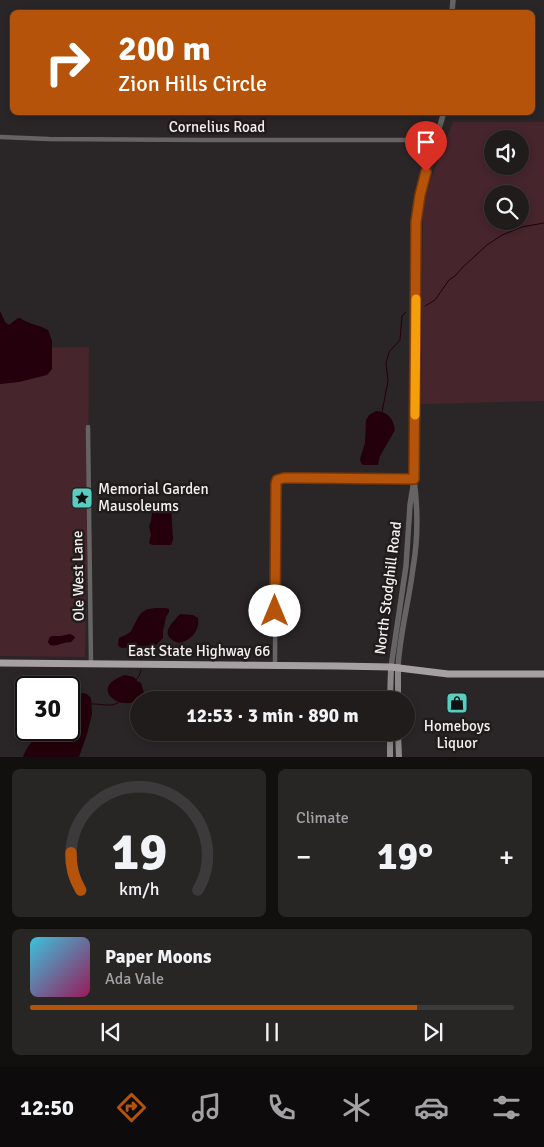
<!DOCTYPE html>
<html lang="en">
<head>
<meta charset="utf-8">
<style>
  body { margin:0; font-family:Signika,sans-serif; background:#282525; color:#f1f3f6; height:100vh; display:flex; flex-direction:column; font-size:19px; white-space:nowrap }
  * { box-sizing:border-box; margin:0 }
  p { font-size:16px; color:#a2a1a3 }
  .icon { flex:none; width:28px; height:28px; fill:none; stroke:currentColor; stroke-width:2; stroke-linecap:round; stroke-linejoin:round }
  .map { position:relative; height:757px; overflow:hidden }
  .sheet { display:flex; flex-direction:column; gap:12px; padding:12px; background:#120f0f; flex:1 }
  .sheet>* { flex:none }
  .guide { position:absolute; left:10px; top:10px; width:525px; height:105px; border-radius:8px; box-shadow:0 2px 8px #0003,0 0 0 1px #3d3a3b; background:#b45309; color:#fff; overflow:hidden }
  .controls { position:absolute; left:484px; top:130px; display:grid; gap:10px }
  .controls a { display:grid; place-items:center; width:45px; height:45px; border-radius:50%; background:#201c1c; box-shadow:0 2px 8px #0003,0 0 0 1px #3d3a3b; font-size:25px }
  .speed { position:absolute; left:15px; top:676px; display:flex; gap:10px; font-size:25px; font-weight:700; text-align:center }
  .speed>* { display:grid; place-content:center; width:65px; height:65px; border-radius:50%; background:#201c1c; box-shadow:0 2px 8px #0003,0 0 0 1px #3d3a3b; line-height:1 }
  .speed .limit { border:2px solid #111; border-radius:8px; background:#fff; color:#111 }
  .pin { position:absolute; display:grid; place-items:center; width:42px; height:42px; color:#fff; margin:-51px -21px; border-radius:50% 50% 50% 0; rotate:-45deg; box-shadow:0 0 5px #0007 }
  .pin .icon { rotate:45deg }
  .me { position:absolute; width:55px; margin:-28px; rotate:0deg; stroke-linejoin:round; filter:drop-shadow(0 0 4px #0008) }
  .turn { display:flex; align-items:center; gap:18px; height:105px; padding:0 25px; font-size:22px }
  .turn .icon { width:65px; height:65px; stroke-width:2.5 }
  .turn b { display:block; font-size:35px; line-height:42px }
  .big { font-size:38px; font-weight:700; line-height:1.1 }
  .sheet .widget { flex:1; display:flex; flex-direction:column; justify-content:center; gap:8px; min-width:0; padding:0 18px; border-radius:8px; background:#282525 }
  .sheet .dial { align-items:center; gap:0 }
  .dial svg { height:130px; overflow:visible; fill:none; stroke:#3d3a3b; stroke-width:7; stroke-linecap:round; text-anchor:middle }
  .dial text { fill:#f1f3f6; stroke:none }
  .song { display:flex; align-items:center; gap:15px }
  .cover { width:60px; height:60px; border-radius:8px; background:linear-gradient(135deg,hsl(190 70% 55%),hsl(330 70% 35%)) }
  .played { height:5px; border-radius:2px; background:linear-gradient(90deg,#b45309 80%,#3d3a3b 80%) }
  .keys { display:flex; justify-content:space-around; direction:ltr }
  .heat { display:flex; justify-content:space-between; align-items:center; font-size:28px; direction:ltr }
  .sheet .tiles { flex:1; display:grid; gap:12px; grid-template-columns:1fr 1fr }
  .widget:last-child { grid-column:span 2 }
  .trip { position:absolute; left:130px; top:691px; width:285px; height:50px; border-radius:25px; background:#201c1c; box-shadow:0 2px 8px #0003,0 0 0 1px #3d3a3b; font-weight:700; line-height:50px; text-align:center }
  .menu { display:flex; height:80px; justify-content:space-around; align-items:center; background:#0d0b0b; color:#a2a1a3 }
  .menu .icon { width:35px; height:35px }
  .menu .active { color:#b45309 }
  .menu b { font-size:22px; color:#f1f3f6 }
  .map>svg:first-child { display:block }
  .green { fill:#46252d; fill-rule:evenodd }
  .water { fill:#23000b }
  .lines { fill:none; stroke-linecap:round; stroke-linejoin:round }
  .stream { stroke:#23000b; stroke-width:1 }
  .minor { stroke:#666364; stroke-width:4.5 }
  .tertiary { stroke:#666364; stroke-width:5.5 }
  .secondary { stroke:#8b8687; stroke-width:6 }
  .primary { stroke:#a7a0a2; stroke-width:7 }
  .route-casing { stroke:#753606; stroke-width:12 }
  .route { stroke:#b45309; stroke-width:9 }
  .slow { stroke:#f59e0b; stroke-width:9 }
  .labels { text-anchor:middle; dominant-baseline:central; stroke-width:5; stroke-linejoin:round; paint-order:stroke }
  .street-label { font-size:15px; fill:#f3eff0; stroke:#211b1c }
  .poi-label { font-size:15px; fill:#f3eff0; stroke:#211b1c; text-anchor:start }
</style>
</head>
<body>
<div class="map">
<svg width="544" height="757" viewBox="0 0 544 757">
  <rect width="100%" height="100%" fill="#2a2526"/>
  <path class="green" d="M453,122H544V401L421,404L423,199ZM492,139H520V166H492ZM492,194H520V221H492Z
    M89,347L88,518L85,657L0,656V348Z"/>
  <path class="water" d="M0,311L5,322L9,325L18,318H20C28,324 39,325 48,330L52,341V369L47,375L19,382L0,384Z
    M376,411C388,412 393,418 395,430L380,456L378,465H363L361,463L360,459L365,443L366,420L369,415Z
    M161,501L169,502L171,506L173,539L172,543L171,545H152L149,543L151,535L149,526L151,521L153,504Z
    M155,608H166L169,609V612L166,617L163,631V638L156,645L123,648L119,647L118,644L119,638C122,636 127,635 130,632C131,631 132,630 132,629C140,616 138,610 155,608Z
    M180,614L193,615L198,618C200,631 191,641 178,643C159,635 170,625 180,614Z
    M70,634L74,636L75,638L71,642C64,642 56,647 50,645L48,642L49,638L52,636H61Z
    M125,675L134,677L137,681L141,683L144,693L142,699C136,701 131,704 124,703C119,703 114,700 110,696C102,685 116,678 125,675Z
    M82,693L87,694L91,698L92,714L87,734L79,757H23C26,747 35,738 42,730H69V703L73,699Z"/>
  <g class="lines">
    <path class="stream" d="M425,306L435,300L449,280L455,276L463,267L487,245L502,235L522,227L544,223
      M382,412L388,381L386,363L389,352L400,340L402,316L406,312
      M141,659V646
      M136,680L139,676L141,670
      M91,704C100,703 113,709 120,701"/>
    <path class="minor" d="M0,137L49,139L203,140H408L417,141L434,146
      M88,427L91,664
      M275,665L276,483L277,480L284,478H299L414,479"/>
    <path class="tertiary" d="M452,12L453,0
      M391,667L406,566L410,505L413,486
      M398,667C400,633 409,601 413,568C418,539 418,509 414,479L417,213L422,186L444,112"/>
    <path class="secondary" d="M390,700L391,667
      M398,700V667
      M398,732L399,757
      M390,757V732"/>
    <path class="primary" d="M0,663L338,666L391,667L448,674H544"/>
  </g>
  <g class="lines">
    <g class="route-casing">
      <path id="route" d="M275,611L276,484L277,480L284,478H299L414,479L416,222L420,195L426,172"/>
    </g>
    <use href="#route" class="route"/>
    <path class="slow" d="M415,415L416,299"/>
  </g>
  <defs>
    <g id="sight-square" transform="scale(1.125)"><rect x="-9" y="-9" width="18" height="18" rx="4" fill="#58cec0" stroke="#211b1c"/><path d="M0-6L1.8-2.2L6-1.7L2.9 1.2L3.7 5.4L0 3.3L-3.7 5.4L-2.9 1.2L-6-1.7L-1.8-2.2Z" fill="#111"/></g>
    <g id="shop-square" transform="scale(1.125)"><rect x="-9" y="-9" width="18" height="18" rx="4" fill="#58cec0" stroke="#211b1c"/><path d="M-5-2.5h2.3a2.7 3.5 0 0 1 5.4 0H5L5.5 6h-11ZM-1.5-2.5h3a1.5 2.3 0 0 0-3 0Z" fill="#111"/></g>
  </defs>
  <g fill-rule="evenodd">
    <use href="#sight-square" x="82" y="498"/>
    <use href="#shop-square" x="457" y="703"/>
  </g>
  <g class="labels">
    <g class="street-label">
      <text x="217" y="127">Cornelius Road</text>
      <text transform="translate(78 576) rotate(-91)">Ole West Lane</text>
      <text transform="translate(388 588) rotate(-83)">North Stodghill Road</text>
      <text x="199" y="651">East State Highway 66</text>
    </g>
    <g class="poi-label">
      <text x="98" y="489">Memorial Garden<tspan x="98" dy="17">Mausoleums</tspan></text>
      <text x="457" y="726" text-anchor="middle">Homeboys<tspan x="457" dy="17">Liquor</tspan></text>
    </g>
  </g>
</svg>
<div class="controls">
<a><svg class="icon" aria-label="sound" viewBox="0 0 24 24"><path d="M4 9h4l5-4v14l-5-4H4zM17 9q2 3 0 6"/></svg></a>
<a><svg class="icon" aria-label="search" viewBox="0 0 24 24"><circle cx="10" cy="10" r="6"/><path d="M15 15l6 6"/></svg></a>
</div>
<div class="speed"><div class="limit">30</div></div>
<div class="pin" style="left:426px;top:172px;background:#d93025"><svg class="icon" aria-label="arrive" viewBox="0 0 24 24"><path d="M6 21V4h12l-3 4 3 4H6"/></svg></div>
<svg class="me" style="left:275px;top:611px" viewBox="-20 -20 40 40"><circle r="19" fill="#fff"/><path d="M0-13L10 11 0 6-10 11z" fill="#b45309"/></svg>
<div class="trip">12:53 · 3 min · 890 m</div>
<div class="guide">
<div class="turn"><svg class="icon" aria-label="right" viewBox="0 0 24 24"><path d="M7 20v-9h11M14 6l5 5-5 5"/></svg><div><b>200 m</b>Zion Hills Circle</div></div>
</div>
</div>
<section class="sheet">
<div class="tiles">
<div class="widget dial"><svg viewBox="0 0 100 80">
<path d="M14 69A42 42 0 1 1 86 69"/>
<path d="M14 69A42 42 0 0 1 8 46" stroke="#b45309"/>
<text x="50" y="56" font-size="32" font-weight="700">19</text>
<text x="50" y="72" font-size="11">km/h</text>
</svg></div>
<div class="widget"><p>Climate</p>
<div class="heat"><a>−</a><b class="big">19°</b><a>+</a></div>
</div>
<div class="widget">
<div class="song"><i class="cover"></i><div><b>Paper Moons</b><p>Ada Vale</p></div></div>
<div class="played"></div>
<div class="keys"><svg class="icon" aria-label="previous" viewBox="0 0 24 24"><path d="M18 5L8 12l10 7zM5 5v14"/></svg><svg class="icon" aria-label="pause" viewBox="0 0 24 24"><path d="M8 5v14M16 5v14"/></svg><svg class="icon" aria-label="next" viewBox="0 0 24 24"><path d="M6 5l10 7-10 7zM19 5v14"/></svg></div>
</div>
</div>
</section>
<nav class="menu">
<b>12:50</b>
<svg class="icon active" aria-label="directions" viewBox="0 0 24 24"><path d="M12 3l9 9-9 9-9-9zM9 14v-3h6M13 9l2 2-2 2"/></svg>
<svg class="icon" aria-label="music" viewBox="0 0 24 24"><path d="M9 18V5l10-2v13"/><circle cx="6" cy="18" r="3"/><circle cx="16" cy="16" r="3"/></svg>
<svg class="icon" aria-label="phone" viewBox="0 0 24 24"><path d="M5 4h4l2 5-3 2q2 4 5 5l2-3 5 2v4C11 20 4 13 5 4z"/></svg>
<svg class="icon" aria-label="climate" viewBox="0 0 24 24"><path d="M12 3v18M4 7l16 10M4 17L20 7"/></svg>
<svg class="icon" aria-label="car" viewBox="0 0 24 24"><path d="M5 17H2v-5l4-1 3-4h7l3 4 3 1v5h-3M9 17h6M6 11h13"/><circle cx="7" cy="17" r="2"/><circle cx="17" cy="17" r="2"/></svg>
<svg class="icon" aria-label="filters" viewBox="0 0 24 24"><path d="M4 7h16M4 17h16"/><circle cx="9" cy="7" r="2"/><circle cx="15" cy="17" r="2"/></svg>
</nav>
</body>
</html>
